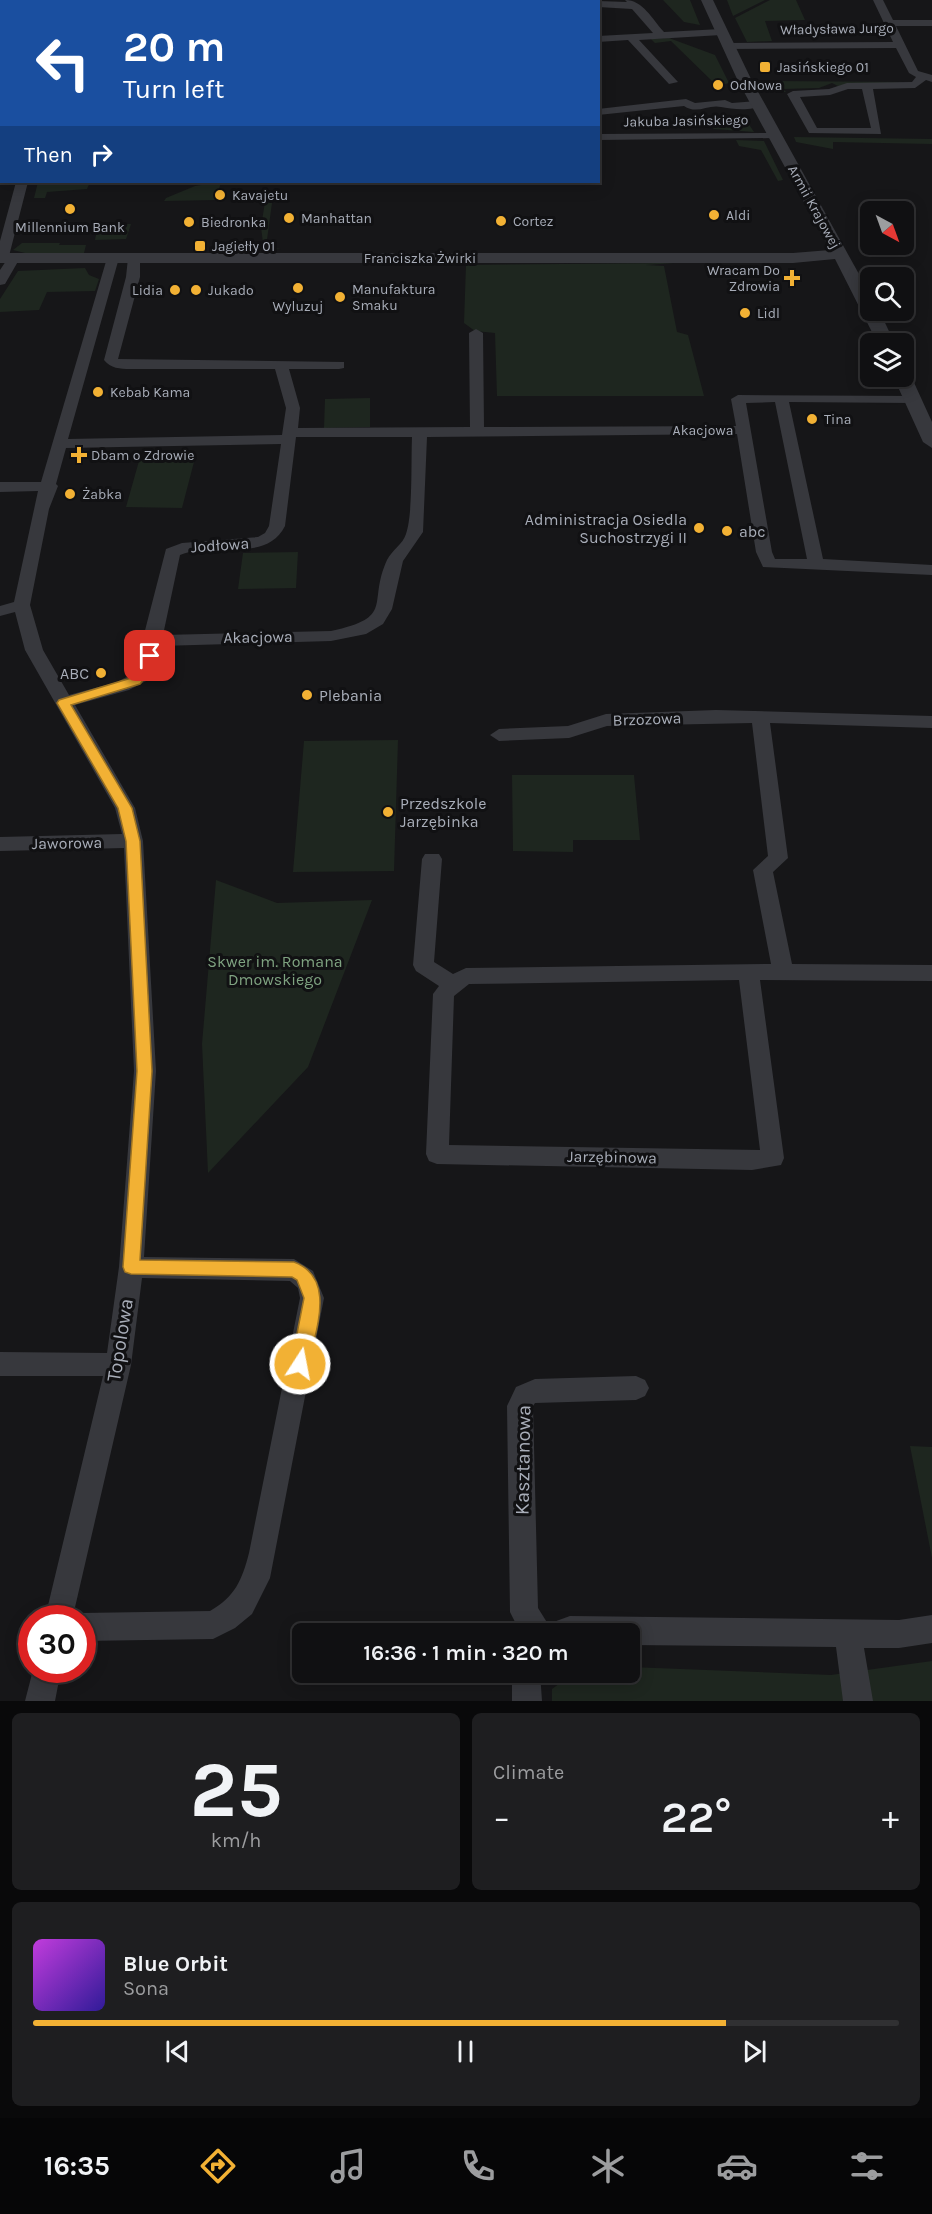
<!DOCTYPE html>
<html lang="en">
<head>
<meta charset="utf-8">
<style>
  body { margin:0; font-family:Karla,sans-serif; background:#1e1e20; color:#f1f3f6; height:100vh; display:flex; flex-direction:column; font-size:22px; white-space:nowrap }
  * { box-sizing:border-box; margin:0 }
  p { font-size:20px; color:#9c9d9f }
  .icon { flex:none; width:33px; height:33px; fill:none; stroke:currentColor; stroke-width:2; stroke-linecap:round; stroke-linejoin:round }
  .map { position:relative; height:1701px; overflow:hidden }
  .panel { display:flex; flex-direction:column; gap:12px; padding:12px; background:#09090a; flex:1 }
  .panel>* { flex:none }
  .guide { position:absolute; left:0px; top:0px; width:600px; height:183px; box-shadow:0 3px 15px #0003,0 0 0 2px #303032; background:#1a4fa0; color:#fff; overflow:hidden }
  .needle { width:39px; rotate:139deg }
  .tools { position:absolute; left:860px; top:201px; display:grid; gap:12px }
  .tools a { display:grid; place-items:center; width:54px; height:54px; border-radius:9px; background:#101012; box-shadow:0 3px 15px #0003,0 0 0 2px #303032; font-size:30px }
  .speed { position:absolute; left:18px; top:1605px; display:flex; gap:12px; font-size:30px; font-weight:700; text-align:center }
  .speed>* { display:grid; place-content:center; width:78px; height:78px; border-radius:50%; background:#101012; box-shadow:0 3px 15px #0003,0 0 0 2px #303032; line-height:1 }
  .speed .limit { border:9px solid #d22; background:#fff; color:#111 }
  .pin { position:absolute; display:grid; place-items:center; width:51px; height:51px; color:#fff; margin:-26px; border-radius:12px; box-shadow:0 3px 9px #0006 }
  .me { position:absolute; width:66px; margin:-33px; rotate:11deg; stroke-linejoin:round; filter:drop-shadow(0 0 4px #0008) }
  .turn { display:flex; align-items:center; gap:21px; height:126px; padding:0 24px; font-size:27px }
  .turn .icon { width:78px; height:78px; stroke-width:2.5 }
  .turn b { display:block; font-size:42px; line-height:51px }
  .then { display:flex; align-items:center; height:57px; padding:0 24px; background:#0003; gap:12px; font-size:22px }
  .big { font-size:45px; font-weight:600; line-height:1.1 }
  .panel .card { flex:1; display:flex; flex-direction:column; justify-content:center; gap:9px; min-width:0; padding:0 21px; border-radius:9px; background:#1e1e20 }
  .panel .dial { align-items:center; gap:0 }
  .dial b { font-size:78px; line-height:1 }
  .song { display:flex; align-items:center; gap:18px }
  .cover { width:72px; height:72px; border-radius:9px; background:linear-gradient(135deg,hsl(290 70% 55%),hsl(250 70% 35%)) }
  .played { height:6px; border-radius:3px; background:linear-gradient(90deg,#f2b134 80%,#303032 80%) }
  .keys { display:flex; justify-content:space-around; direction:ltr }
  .heat { display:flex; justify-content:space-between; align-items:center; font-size:33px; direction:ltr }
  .panel .tiles { flex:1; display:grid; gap:12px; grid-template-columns:1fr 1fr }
  .card:last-child { grid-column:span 2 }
  .trip { position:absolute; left:292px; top:1623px; width:348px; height:60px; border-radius:9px; background:#101012; box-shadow:0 3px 15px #0003,0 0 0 2px #303032; font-weight:600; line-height:60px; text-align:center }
  .tab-bar { display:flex; height:96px; justify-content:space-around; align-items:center; background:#060607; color:#9c9d9f }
  .tab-bar .icon { width:42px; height:42px }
  .tab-bar .selected { color:#f2b134 }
  .tab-bar b { font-size:27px; color:#f1f3f6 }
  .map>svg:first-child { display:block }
  .green { fill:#1e261f }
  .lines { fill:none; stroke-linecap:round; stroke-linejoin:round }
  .minor { fill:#37383d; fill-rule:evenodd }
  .tertiary { fill:#37383d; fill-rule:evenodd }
  .route { fill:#f2b134; stroke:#9d7322; stroke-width:1.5 }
  .poi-dot { fill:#f2b134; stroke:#111113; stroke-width:2 }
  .labels { text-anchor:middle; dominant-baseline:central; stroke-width:6; stroke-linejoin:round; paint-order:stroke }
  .far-street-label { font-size:14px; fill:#a8adb8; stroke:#111113 }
  .far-poi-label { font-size:14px; fill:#a8adb8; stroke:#111113; text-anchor:start }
  .poi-label { font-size:16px; fill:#a8adb8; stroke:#111113; text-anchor:start }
  .street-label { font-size:16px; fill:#a8adb8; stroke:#111113 }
  .park-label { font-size:16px; fill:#7fa381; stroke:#111113 }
  .near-street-label { font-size:20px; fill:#a8adb8; stroke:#111113 }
</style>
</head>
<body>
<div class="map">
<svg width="932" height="1701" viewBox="0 0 932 1701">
  <rect width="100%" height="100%" fill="#161618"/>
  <path class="green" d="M663,0H690L700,25L684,22Z
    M727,0H765L733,16Z
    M770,0H796L805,20L765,21L772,41L747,42L735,18Z
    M669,38L715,55L729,83L721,85L712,81L671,41L655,43L651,39Z
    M772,81L905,82L838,86L832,83L819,88L783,89L786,92H779Z
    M739,120H746L754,132L714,129L707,123Z
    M794,137L932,139V144L833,142V149L796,142Z
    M736,140L764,141L783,180L778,181L761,150L739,146Z
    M38,182H90L87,189L47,192L45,198H34Z
    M221,182L216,200L164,201L166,198L195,186Z
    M265,202L272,203L266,247L281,249L254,250V246L263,243L261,227Z
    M124,224H131L126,239L95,240L98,225H104V230H122Z
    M22,243H60L59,245H86L84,253L29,254L13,250Z
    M674,263L646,265L664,266L677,332L688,335L704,396H497L495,333L475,331L464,323L466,265Z
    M85,268L89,275L99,279L95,291L47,292L39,310L0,312V299L18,271Z
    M370,398V427L324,428L325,399Z
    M139,461L194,462L182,508L126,507Z
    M298,552L296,588L238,589L243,553Z
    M398,740L394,871L293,872L304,741Z
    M512,775H634L640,840H573V852L513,851Z
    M216,880L277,903L372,900L308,1067L208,1173L202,1044Z
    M910,1446L932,1447V1558Z
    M932,1661V1701H552V1689L574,1673L630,1672V1667L831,1675Z"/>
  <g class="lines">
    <path class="minor" d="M96,0H106L95,2Z
      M192,0H205L206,2H193Z
      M625,0C643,0 652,19 664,32L721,29L726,32L721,35L639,40L678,82L669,84L628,40L598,42V36L653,33L632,9L598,7V2H596L598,1L627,2Z
      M873,0H883L893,20H932V26H896L918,71L932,75V82L926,80L915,88L873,89L881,134L809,133L787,94L793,91L829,89L847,83L912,82L916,77L909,73L896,48L727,49L722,46L727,43L893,42ZM848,89H862L871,128H817L800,97L830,95Z
      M686,99L695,103L725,100L732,103L757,101L763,104C752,112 732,109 721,107C708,104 697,115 684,106L598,115V109Z
      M778,133V137L774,138L598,140V134Z
      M16,182H28L9,256L14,254L20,258L5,284L0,285V270L6,261H0V241Z
      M113,254L119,258L68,439L282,435L286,408L275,369H136C124,369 112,370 104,360L126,277L128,258L134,254L140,258V277L118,359L344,362V368L339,369H289L300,408L298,428L470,427L469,333L476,329L483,333L484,427L736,426L731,399L738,395L917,396L919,399L912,403L789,402L823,559L932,565V575L763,567L756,552L737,434L427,437L423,532L403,561L392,609L383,624L366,634L331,641L160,646L148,680L129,690L75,705L135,808L143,841L156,1071L144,1257L294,1259L313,1271L324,1298L270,1578L252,1614L235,1628L213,1639L82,1641V1618H45L103,1376H0V1352L107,1353L119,1267L134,1071L124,848L0,851V837L122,834L115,808L25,650L15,612L0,616V606L14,602L38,491L0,492V482H41L107,258ZM775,402L807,559H775L772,552L746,403ZM296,437H412C411,460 413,514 406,534C403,544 392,550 387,560C367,604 396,617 331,631L163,635L180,555C213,541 266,564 285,526ZM281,444L269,526L265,533L258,537L182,543L166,549L134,673L117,682L69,695L43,650L30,605L49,509L58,486L56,484L66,448ZM142,1278L290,1281L298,1288L300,1298L249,1553C242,1580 235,1597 210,1611L82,1613L73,1616L131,1365Z
      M716,710L932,716V728L770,723L788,858L773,872L792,964L932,965V981L760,980L784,1158L781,1165L752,1170L437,1164L429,1161L426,1154L433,994L439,986L416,971L413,965L422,859L425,854H439L442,859L434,962L453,974L466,968L771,964L753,870L768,856L752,723L607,726L569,738L499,741L490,735L499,729L568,726L606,714ZM739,980L760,1150L449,1145L454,996L469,984Z
      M636,1376L645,1380L649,1388L645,1396L636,1400L535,1403L533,1406L538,1608L548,1624L570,1616L899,1620L932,1615V1643L899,1648H864L873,1701H843L836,1647L630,1645V1634H521L510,1612L507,1406L516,1387L535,1379Z
      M33,1670H61L55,1701H25Z
      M512,1672H540L542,1701H512Z"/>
    <path class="tertiary" d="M701,0H713L751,79L870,294V310H879L895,344H878L835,259L793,263H0V253H793L830,250L737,79Z
      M903,371L911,376L932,422V448L923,442L893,376H903Z"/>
  </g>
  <path class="route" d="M150,652L156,656L152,670L140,684L71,705L132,808L140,841L152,1071L140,1260L294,1262C337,1278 315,1331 309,1364L306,1370L300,1372L294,1370L291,1364L304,1298L297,1280L292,1277L131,1274L125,1272L123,1267L137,1071L126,841L118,808L57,703L59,700L131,678L140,669L145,653Z"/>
  <g class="poi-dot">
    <rect x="759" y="61" width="12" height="12" rx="3"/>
    <circle cx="718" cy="85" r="6"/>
    <circle cx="220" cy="195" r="6"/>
    <circle cx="70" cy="209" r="6"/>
    <circle cx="714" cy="215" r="6"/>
    <circle cx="289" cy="218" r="6"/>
    <circle cx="501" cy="221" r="6"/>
    <circle cx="189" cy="222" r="6"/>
    <rect x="194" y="240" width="12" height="12" rx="3"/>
    <path d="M789 269h6v6h6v6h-6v6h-6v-6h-6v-6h6z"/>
    <circle cx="298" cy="288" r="6"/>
    <circle cx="175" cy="290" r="6"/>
    <circle cx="196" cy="290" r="6"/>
    <circle cx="340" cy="297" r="6"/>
    <circle cx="745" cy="313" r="6"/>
    <circle cx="98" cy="392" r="6"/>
    <circle cx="812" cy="419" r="6"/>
    <path d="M76 446h6v6h6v6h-6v6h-6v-6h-6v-6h6z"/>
    <circle cx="70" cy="494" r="6"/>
    <circle cx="699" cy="528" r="6"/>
    <circle cx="727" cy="531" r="6"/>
    <circle cx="101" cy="673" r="6"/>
    <circle cx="307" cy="695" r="6"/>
    <circle cx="388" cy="812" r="6"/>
  </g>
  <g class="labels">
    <g class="far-street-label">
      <text transform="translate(837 29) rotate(-1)">Władysława Jurgo</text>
      <text transform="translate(686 121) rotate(-1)">Jakuba Jasińskiego</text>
      <text transform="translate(814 207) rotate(61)">Armii Krajowej</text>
      <text x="420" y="258">Franciszka Żwirki</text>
      <text x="703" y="430">Akacjowa</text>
    </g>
    <g class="far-poi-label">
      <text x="777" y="67">Jasińskiego 01</text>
      <text x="730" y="85">OdNowa</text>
      <text x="232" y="195">Kavajetu</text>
      <text x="726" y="215">Aldi</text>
      <text x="301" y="218">Manhattan</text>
      <text x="513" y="221">Cortez</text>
      <text x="201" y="222">Biedronka</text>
      <text x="70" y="227" text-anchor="middle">Millennium Bank</text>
      <text x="212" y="246">Jagiełły 01</text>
      <text x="780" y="270" text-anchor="end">Wracam Do<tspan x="780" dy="16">Zdrowia</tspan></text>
      <text x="352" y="289">Manufaktura<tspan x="352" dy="16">Smaku</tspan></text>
      <text x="163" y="290" text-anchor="end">Lidia</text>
      <text x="208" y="290">Jukado</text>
      <text x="298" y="306" text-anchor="middle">Wyluzuj</text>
      <text x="757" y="313">Lidl</text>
      <text x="110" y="392">Kebab Kama</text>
      <text x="824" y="419">Tina</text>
      <text x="91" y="455">Dbam o Zdrowie</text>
      <text x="82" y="494">Żabka</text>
    </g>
    <g class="poi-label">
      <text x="687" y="519" text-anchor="end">Administracja Osiedla<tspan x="687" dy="18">Suchostrzygi II</tspan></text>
      <text x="739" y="531">abc</text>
      <text x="89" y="673" text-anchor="end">ABC</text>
      <text x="319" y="695">Plebania</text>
      <text x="400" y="803">Przedszkole<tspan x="400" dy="18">Jarzębinka</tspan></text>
    </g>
    <g class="street-label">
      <text transform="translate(220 545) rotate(-4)">Jodłowa</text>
      <text transform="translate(258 637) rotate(-1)">Akacjowa</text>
      <text transform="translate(647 719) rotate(-2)">Brzozowa</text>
      <text transform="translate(67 843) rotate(-1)">Jaworowa</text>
      <text transform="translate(612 1157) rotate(1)">Jarzębinowa</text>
    </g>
    <g class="park-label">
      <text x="275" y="961">Skwer im. Romana<tspan x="275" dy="18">Dmowskiego</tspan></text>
    </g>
    <g class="near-street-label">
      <text transform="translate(120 1340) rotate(-81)">Topolowa</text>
      <text transform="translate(523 1460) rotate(-89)">Kasztanowa</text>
    </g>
  </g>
</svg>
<div class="tools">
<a><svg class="needle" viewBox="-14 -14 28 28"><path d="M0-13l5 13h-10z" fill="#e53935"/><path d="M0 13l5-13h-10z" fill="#9c9d9f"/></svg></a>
<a><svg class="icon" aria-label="search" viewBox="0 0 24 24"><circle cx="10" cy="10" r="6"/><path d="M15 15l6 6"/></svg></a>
<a><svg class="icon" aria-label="layers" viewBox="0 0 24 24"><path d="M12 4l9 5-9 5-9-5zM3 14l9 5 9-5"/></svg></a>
</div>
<div class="speed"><div class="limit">30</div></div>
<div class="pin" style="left:150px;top:656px;background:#d93025"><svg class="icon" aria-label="arrive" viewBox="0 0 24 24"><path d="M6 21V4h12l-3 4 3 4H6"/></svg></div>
<svg class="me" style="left:300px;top:1364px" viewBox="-20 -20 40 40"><circle r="17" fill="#f2b134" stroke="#fff" stroke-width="3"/><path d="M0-11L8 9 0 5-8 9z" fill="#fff"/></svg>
<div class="trip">16:36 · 1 min · 320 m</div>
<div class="guide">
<div class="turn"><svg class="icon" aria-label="left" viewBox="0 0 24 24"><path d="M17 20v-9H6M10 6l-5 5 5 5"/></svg><div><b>20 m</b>Turn left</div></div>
<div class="then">Then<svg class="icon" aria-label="right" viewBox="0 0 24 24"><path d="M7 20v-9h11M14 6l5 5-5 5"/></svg></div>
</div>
</div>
<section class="panel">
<div class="tiles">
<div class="card dial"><b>25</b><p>km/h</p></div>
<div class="card"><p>Climate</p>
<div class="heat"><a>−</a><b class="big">22°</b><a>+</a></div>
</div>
<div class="card">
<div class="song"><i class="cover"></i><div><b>Blue Orbit</b><p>Sona</p></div></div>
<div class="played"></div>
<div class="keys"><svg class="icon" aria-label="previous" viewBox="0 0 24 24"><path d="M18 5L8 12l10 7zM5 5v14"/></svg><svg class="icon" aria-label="pause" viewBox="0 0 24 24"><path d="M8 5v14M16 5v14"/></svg><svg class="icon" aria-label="next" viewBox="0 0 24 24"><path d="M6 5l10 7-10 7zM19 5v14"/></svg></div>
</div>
</div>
</section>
<nav class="tab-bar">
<b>16:35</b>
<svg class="icon selected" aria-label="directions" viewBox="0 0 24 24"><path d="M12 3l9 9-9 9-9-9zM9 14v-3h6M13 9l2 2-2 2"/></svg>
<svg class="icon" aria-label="music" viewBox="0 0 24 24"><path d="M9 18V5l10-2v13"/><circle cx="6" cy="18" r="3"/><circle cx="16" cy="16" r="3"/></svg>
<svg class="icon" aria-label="phone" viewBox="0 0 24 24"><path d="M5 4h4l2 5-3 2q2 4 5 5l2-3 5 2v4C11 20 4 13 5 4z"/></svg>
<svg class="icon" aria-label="climate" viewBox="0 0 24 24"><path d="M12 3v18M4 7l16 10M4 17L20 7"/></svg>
<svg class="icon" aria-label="car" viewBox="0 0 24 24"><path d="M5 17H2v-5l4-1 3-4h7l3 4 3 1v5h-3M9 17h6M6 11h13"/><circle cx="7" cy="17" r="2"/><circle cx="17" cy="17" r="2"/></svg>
<svg class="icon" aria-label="filters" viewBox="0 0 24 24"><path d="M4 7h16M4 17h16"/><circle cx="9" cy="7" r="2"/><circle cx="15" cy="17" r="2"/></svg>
</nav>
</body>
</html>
